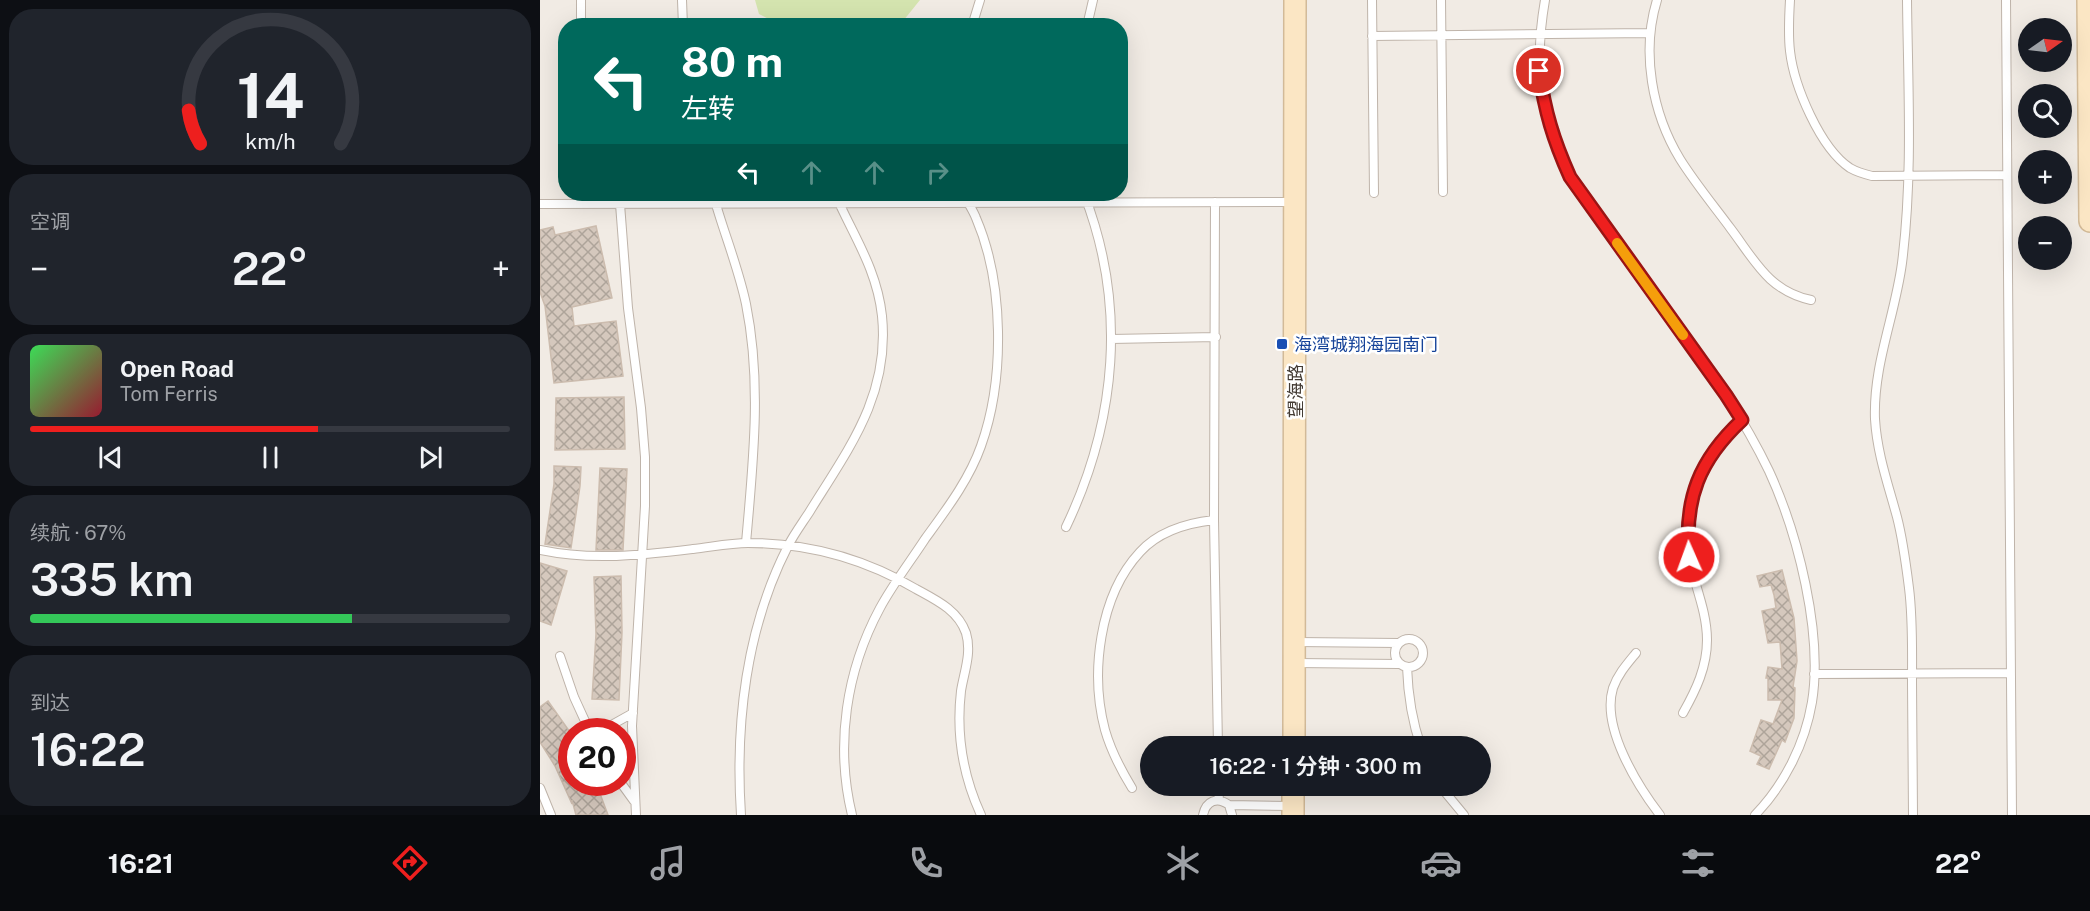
<!DOCTYPE html>
<html lang="zh">
<head>
<meta charset="utf-8">
<style>
  body { margin:0; font-family:"Public Sans","Noto Sans SC",sans-serif; background:#20242c; color:#f1f3f6; height:100vh; display:flex; flex-direction:column; font-size:22px; white-space:nowrap }
  * { box-sizing:border-box; margin:0 }
  p { font-size:20px; color:#9ea1a6 }
  .icon { flex:none; width:33px; height:33px; fill:none; stroke:currentColor; stroke-width:2; stroke-linecap:round; stroke-linejoin:round }
  .map { position:relative; flex:1; overflow:hidden }
  .drawer { display:flex; flex-direction:column; gap:9px; padding:9px; background:#0d0f14; width:540px }
  .drawer>* { flex:none }
  .hud { position:absolute; left:18px; top:18px; width:570px; height:183px; border-radius:24px; box-shadow:0 6px 24px #0002; background:#00695c; color:#fff; overflow:hidden }
  .needle { width:39px; rotate:76deg }
  .tools { position:absolute; left:1478px; top:18px; display:grid; gap:12px }
  .tools a { display:grid; place-items:center; width:54px; height:54px; border-radius:50%; background:#171b24; box-shadow:0 6px 24px #0002; font-size:30px }
  .speed { position:absolute; left:18px; top:718px; display:flex; gap:12px; font-size:30px; font-weight:700; text-align:center }
  .speed>* { display:grid; place-content:center; width:78px; height:78px; border-radius:50%; background:#171b24; box-shadow:0 6px 24px #0002; line-height:1 }
  .speed .limit { border:9px solid #d22; background:#fff; color:#111 }
  .pin { position:absolute; display:grid; place-items:center; width:51px; height:51px; color:#fff; margin:-26px; border:3px solid #fff; border-radius:50%; box-shadow:0 2px 6px #0007 }
  .me { position:absolute; width:66px; margin:-33px; rotate:358deg; stroke-linejoin:round; filter:drop-shadow(0 0 4px #0008) }
  .turn { display:flex; align-items:center; gap:21px; height:126px; padding:0 24px; font-size:27px }
  .turn .icon { width:78px; height:78px; stroke-width:2.5 }
  .turn b { display:block; font-size:42px; line-height:51px }
  .lanes { display:flex; align-items:center; height:57px; padding:0 24px; background:#0003; justify-content:center; gap:30px; direction:ltr }
  .lanes .off { opacity:.35 }
  .big { font-size:45px; font-weight:600; line-height:1.1 }
  .drawer .widget { flex:1; display:flex; flex-direction:column; justify-content:center; gap:9px; min-width:0; padding:0 21px; border-radius:24px; background:#20242c }
  .drawer .dial { align-items:center; gap:0 }
  .dial svg { height:156px; overflow:visible; fill:none; stroke:#363941; stroke-width:7; stroke-linecap:round; text-anchor:middle }
  .dial text { fill:#f1f3f6; stroke:none }
  .song { display:flex; align-items:center; gap:18px }
  .cover { width:72px; height:72px; border-radius:9px; background:linear-gradient(135deg,hsl(130 70% 55%),hsl(350 70% 35%)) }
  .played { height:6px; border-radius:3px; background:linear-gradient(90deg,#ee1f1e 60%,#363941 60%) }
  .keys { display:flex; justify-content:space-around; direction:ltr }
  .heat { display:flex; justify-content:space-between; align-items:center; font-size:33px; direction:ltr }
  .charge { height:9px; border-radius:4px; background:linear-gradient(90deg,#34c759 67%,#363941 0) }
  .trip { position:absolute; left:600px; top:736px; width:351px; height:60px; border-radius:30px; background:#171b24; box-shadow:0 6px 24px #0002; font-weight:600; line-height:60px; text-align:center }
  .tab-bar { display:flex; height:96px; justify-content:space-around; align-items:center; background:#090b0e; color:#9ea1a6 }
  .tab-bar .icon { width:42px; height:42px }
  .tab-bar .on { color:#ee1f1e }
  .tab-bar b { font-size:27px; color:#f1f3f6 }
  main { display:flex; flex:1; min-height:0 }
  .map>svg:first-child { display:block }
  .park { fill:#d4e4af }
  .building { fill:url(#building-cross-hatch); stroke:#ccbcae; stroke-width:1.5 }
  .lines { fill:none; stroke-linecap:round; stroke-linejoin:round }
  .lane-casing { stroke:#bfb4aa; stroke-width:10 }
  .secondary-casing { stroke:#d2ba98; stroke-width:24 }
  .lane { stroke:#fff; stroke-width:8 }
  .secondary { stroke:#fbe6c4; stroke-width:21 }
  .route-casing { stroke:#9b1414; stroke-width:15 }
  .route { stroke:#ee1f1e; stroke-width:10 }
  .slow { stroke:#f59e0b; stroke-width:10 }
  .transit-dot { fill:#1a4fb4; stroke:#fff; stroke-width:2 }
  .labels { text-anchor:middle; dominant-baseline:central; stroke-width:5; stroke-linejoin:round; paint-order:stroke }
  .transit-label { font-size:18px; fill:#164399; stroke:#fff; text-anchor:start }
  .street-label { font-size:18px; fill:#433b34; stroke:#fff }
</style>
</head>
<body>
<main>
<section class="drawer">
<div class="widget dial"><svg viewBox="0 0 100 80">
<path d="M14 69A42 42 0 1 1 86 69"/>
<path d="M14 69A42 42 0 0 1 8 52" stroke="#ee1f1e"/>
<text x="50" y="56" font-size="32" font-weight="700">14</text>
<text x="50" y="72" font-size="11">km/h</text>
</svg></div>
<div class="widget"><p>空调</p>
<div class="heat"><a>−</a><b class="big">22°</b><a>+</a></div>
</div>
<div class="widget">
<div class="song"><i class="cover"></i><div><b>Open Road</b><p>Tom Ferris</p></div></div>
<div class="played"></div>
<div class="keys"><svg class="icon" aria-label="previous" viewBox="0 0 24 24"><path d="M18 5L8 12l10 7zM5 5v14"/></svg><svg class="icon" aria-label="pause" viewBox="0 0 24 24"><path d="M8 5v14M16 5v14"/></svg><svg class="icon" aria-label="next" viewBox="0 0 24 24"><path d="M6 5l10 7-10 7zM19 5v14"/></svg></div>
</div>
<div class="widget"><p>续航 · 67%</p><b class="big">335 km</b><div class="charge"></div></div>
<div class="widget"><p>到达</p><b class="big">16:22</b></div>
</section>
<div class="map">
<svg width="1550" height="815" viewBox="0 0 1550 815">
  <defs>
    <pattern id="building-cross-hatch" width="8" height="8" patternUnits="userSpaceOnUse" patternTransform="scale(1.5)"><rect width="8" height="8" fill="#d5c8bd"/><path d="M0 0l8 8M0 8l8-8" fill="none" stroke="#aea49a"/></pattern>
  </defs>
  <rect width="100%" height="100%" fill="#f1ebe4"/>
  <path class="park" d="M215,0H380L359,26L240,25L219,14Z"/>
  <path class="building" d="M56,226L72,298L32,307L34,326L76,321L83,376L14,383L5,306L0,292V230L13,227L15,235Z
    M84,397L85,449L15,450L16,398Z
    M14,466L41,467L40,486L31,548L5,544L14,484Z
    M60,468L87,469L83,550H56Z
    M0,563L27,571L11,625L0,621Z
    M1242,570L1254,618L1257,661L1253,687L1255,688L1254,718L1245,742L1242,740L1229,769L1217,764L1221,756L1210,751L1221,720L1233,724L1242,700H1228V678H1226L1228,667L1242,669L1240,642L1228,643L1222,611L1236,608L1234,595L1231,585L1220,587L1217,576Z
    M81,576L82,632L79,700L52,699L56,634L54,577Z
    M8,701L32,735V783H56L68,815H36L32,800V804L15,766L0,742V707Z"/>
  <g class="lines">
    <g class="lane-casing">
      <path id="lane" d="M41,0V26
        M142,0L143,26
        M832,0L834,193
        M901,0L903,192
        M1005,0C993,69 1001,113 1030,177L1186,395C1202,420 1216,444 1229,471C1258,534 1283,633 1272,702C1265,744 1244,785 1215,815
        M1117,0C1101,52 1112,113 1140,159C1155,183 1174,206 1191,229C1215,261 1229,291 1271,300
        M1250,0C1249,17 1248,34 1250,51C1254,86 1280,148 1310,168C1317,172 1324,174 1332,176L1467,175
        M1367,0C1368,87 1373,176 1362,263C1355,316 1333,365 1335,419C1337,453 1348,484 1357,517C1363,540 1366,564 1369,588C1373,620 1372,652 1372,683C1372,727 1373,771 1373,815
        M1466,0L1472,815
        M432,26L440,0
        M547,26L553,0
        M832,36L1110,33
        M173,194C183,231 198,266 206,304C222,383 213,463 206,543
        M675,202L674,520L678,747
        M0,204L754,202
        M80,204L88,308L101,408L105,457V506L92,726L96,815
        M571,339L676,337
        M526,527C577,420 587,305 544,194
        M0,550C52,561 102,555 153,549C171,547 190,543 208,543C267,543 325,559 376,589C396,600 418,610 426,633C432,653 424,672 421,691C416,734 423,776 441,815
        M855 653a14 14 0 1 1 28 0a14 14 0 1 1-28 0Z
        M756,642L859,643
        M1096,653C1087,664 1078,674 1073,688C1061,727 1097,785 1120,815
        M20,656L34,697L50,732
        M755,663L859,664
        M867,667C868,695 872,721 881,747
        M1274,674L1471,673
        M1143,713C1156,690 1167,667 1167,640C1167,612 1155,586 1149,559C1138,506 1163,456 1202,420
        M59,732L93,713
        M81,783L94,801
        M678,786L679,800
        M900,786L924,815
        M0,788L11,815
        M592,788C581,770 571,751 565,730C550,674 559,596 600,552C619,531 647,523 674,520
        M689,805L752,806
        M201,815C195,724 206,628 248,546C254,534 263,522 270,511C309,448 350,395 342,316C337,269 313,235 295,194
        M312,815C295,745 306,671 340,608C353,584 370,562 385,539C406,510 429,480 441,446C465,379 464,283 436,218C433,210 427,202 424,194
        M663,815C666,801 677,796 689,805L692,815"/>
    </g>
    <g class="secondary-casing">
      <path id="secondary" d="M1548,0L1550,221
        M754,747L755,0
        M753,815V786"/>
    </g>
    <use href="#lane" class="lane"/>
    <use href="#secondary" class="secondary"/>
  </g>
  <g class="lines">
    <g class="route-casing">
      <path id="route" d="M999,71C1005,112 1013,139 1030,177L1186,395L1202,420C1159,460 1144,499 1149,557"/>
    </g>
    <use href="#route" class="route"/>
    <path class="slow" d="M1077,243L1143,335"/>
  </g>
  <rect class="transit-dot" x="736" y="338" width="12" height="12" rx="3"/>
  <g class="labels">
    <g class="transit-label">
      <text x="754" y="344">海湾城翔海园南门</text>
    </g>
    <g class="street-label">
      <text transform="translate(755 391) rotate(-90)">望海路</text>
    </g>
  </g>
</svg>
<div class="tools">
<a><svg class="needle" viewBox="-14 -14 28 28"><path d="M0-13l5 13h-10z" fill="#e53935"/><path d="M0 13l5-13h-10z" fill="#9ea1a6"/></svg></a>
<a><svg class="icon" aria-label="search" viewBox="0 0 24 24"><circle cx="10" cy="10" r="6"/><path d="M15 15l6 6"/></svg></a>
<a>+</a>
<a>−</a>
</div>
<div class="speed"><div class="limit">20</div></div>
<div class="pin" style="left:999px;top:71px;background:#d93025"><svg class="icon" aria-label="arrive" viewBox="0 0 24 24"><path d="M6 21V4h12l-3 4 3 4H6"/></svg></div>
<svg class="me" style="left:1149px;top:557px" viewBox="-20 -20 40 40"><circle r="17" fill="#ee1f1e" stroke="#fff" stroke-width="3"/><path d="M0-11L8 9 0 5-8 9z" fill="#fff"/></svg>
<div class="trip">16:22 · 1 分钟 · 300 m</div>
<div class="hud">
<div class="turn"><svg class="icon" aria-label="left" viewBox="0 0 24 24"><path d="M17 20v-9H6M10 6l-5 5 5 5"/></svg><div><b>80 m</b>左转</div></div>
<div class="lanes"><svg class="icon" aria-label="left" viewBox="0 0 24 24"><path d="M17 20v-9H6M10 6l-5 5 5 5"/></svg><svg class="icon off" aria-label="ahead" viewBox="0 0 24 24"><path d="M12 20V5M6 11l6-6 6 6"/></svg><svg class="icon off" aria-label="ahead" viewBox="0 0 24 24"><path d="M12 20V5M6 11l6-6 6 6"/></svg><svg class="icon off" aria-label="right" viewBox="0 0 24 24"><path d="M7 20v-9h11M14 6l5 5-5 5"/></svg></div>
</div>
</div>
</main>
<nav class="tab-bar">
<b>16:21</b>
<svg class="icon on" aria-label="directions" viewBox="0 0 24 24"><path d="M12 3l9 9-9 9-9-9zM9 14v-3h6M13 9l2 2-2 2"/></svg>
<svg class="icon" aria-label="music" viewBox="0 0 24 24"><path d="M9 18V5l10-2v13"/><circle cx="6" cy="18" r="3"/><circle cx="16" cy="16" r="3"/></svg>
<svg class="icon" aria-label="phone" viewBox="0 0 24 24"><path d="M5 4h4l2 5-3 2q2 4 5 5l2-3 5 2v4C11 20 4 13 5 4z"/></svg>
<svg class="icon" aria-label="climate" viewBox="0 0 24 24"><path d="M12 3v18M4 7l16 10M4 17L20 7"/></svg>
<svg class="icon" aria-label="car" viewBox="0 0 24 24"><path d="M5 17H2v-5l4-1 3-4h7l3 4 3 1v5h-3M9 17h6M6 11h13"/><circle cx="7" cy="17" r="2"/><circle cx="17" cy="17" r="2"/></svg>
<svg class="icon" aria-label="filters" viewBox="0 0 24 24"><path d="M4 7h16M4 17h16"/><circle cx="9" cy="7" r="2"/><circle cx="15" cy="17" r="2"/></svg>
<b>22°</b>
</nav>
</body>
</html>
